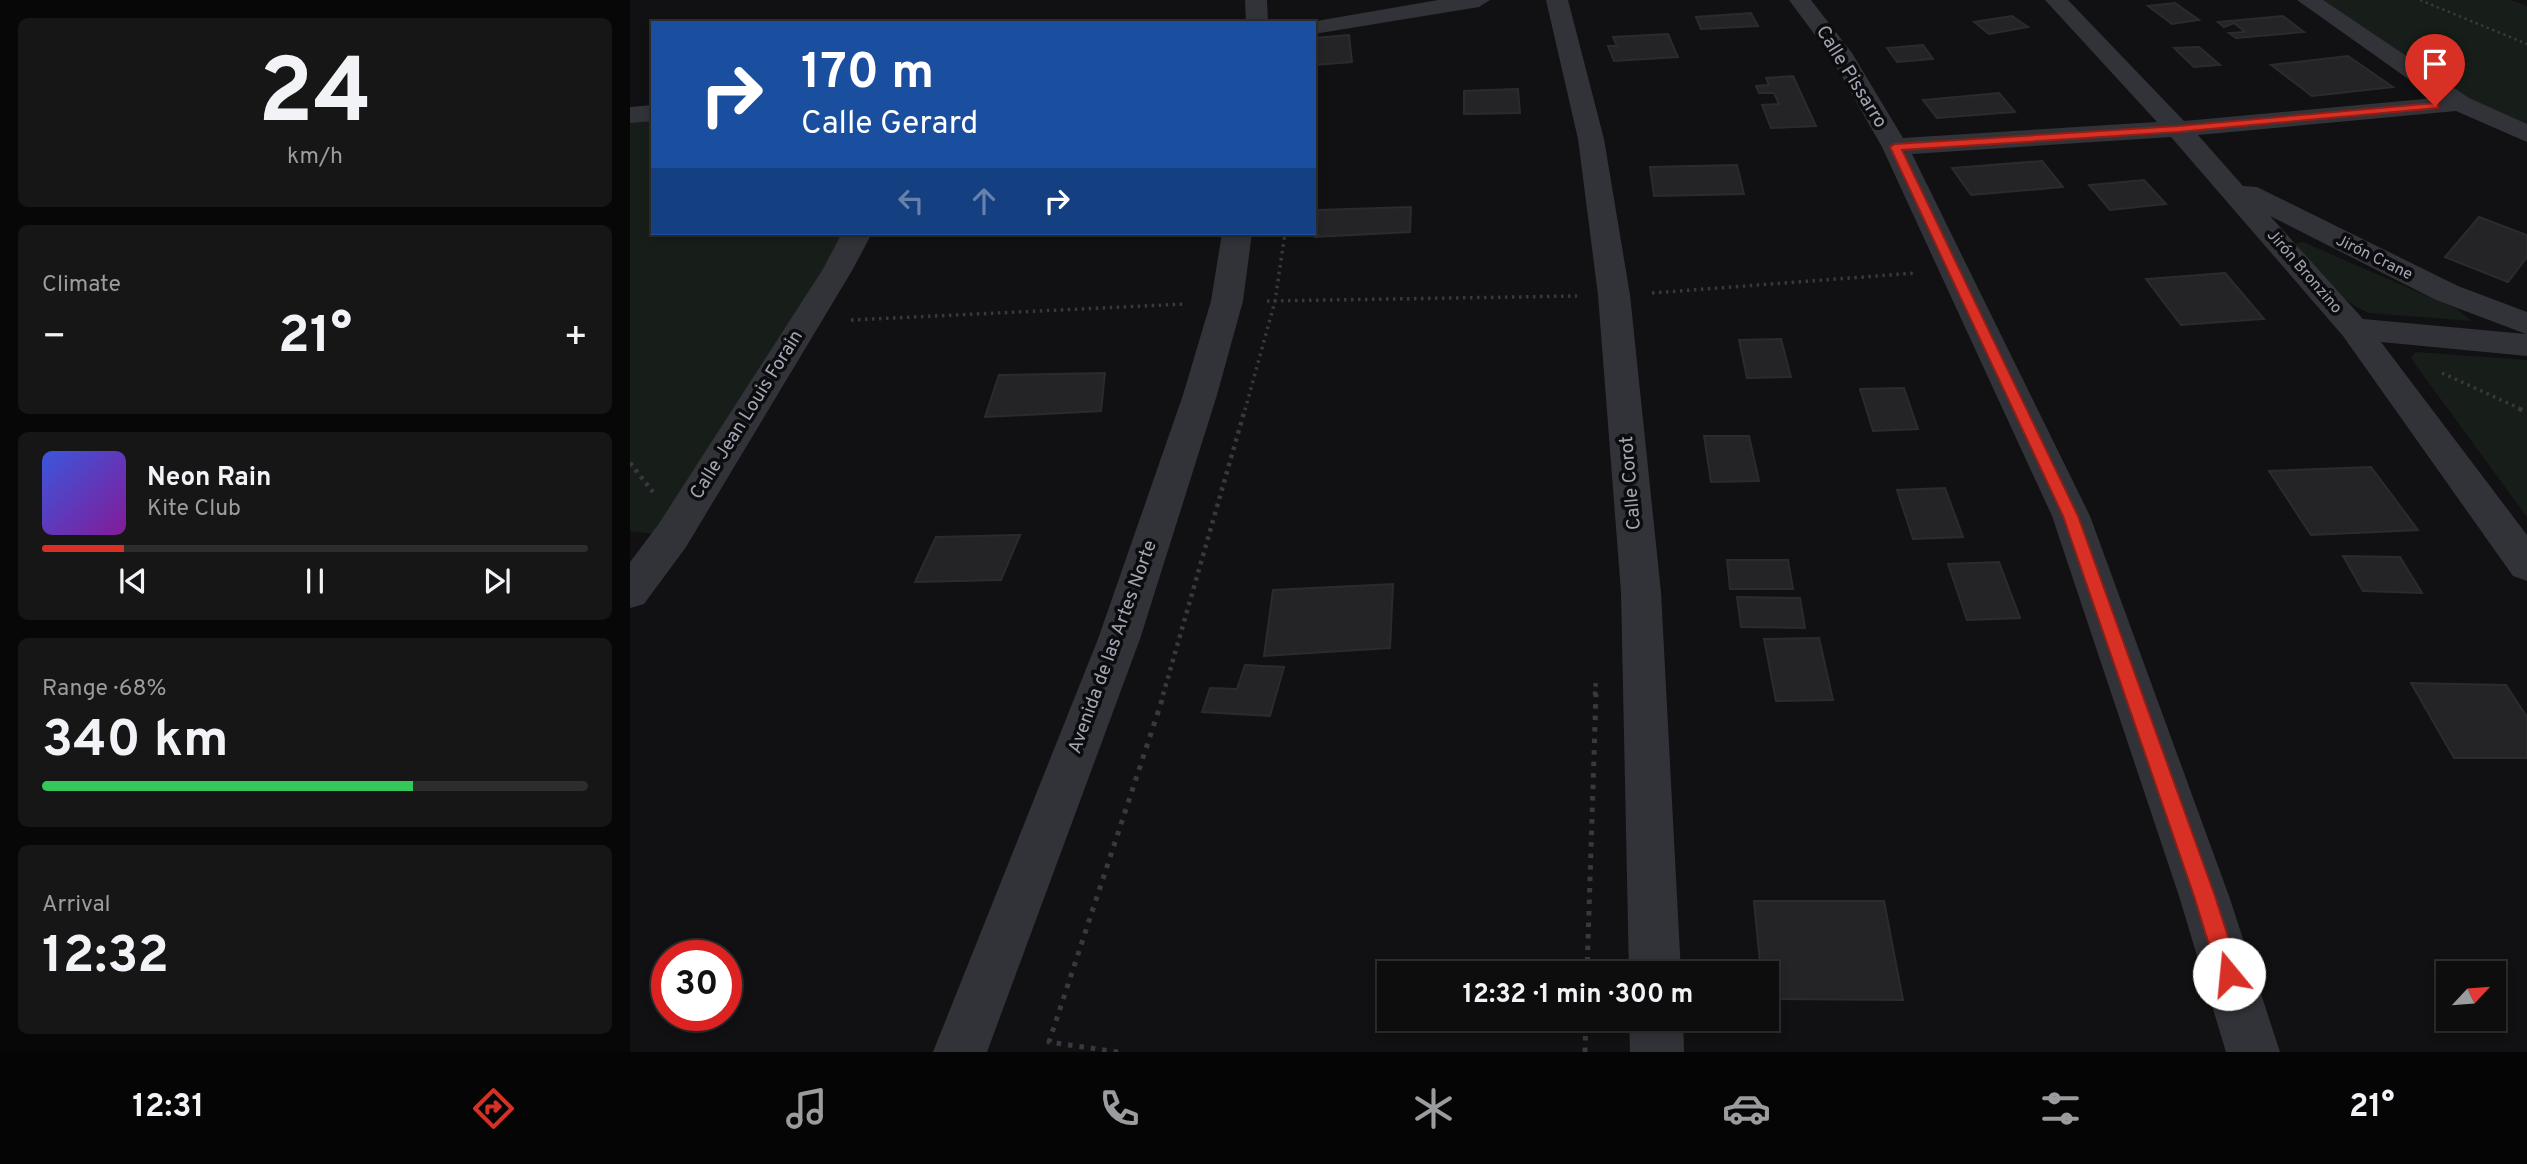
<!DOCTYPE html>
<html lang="en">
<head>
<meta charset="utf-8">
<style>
  body { margin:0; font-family:Overpass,sans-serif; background:#161617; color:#f1f3f6; height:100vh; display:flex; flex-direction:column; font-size:26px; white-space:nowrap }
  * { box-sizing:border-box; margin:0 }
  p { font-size:23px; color:#9a9c9e }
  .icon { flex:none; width:38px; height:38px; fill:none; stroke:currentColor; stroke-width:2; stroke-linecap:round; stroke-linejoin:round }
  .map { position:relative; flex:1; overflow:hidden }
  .side { display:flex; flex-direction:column; gap:18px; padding:18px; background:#070708; width:630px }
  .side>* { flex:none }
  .hud { position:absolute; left:21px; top:21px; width:665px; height:214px; border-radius:0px; box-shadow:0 4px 10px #0003,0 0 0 2px #2d2d2e; background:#1a4fa0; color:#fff; overflow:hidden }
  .needle { width:46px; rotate:64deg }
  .controls { position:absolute; left:1806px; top:961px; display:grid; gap:14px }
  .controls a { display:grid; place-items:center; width:70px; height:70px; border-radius:0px; background:#0d0d0e; box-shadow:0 4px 10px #0003,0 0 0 2px #2d2d2e; font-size:35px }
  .speed { position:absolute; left:21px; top:940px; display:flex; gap:14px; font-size:35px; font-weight:700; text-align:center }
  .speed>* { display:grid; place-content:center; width:91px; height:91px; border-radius:50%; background:#0d0d0e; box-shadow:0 4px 10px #0003,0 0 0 2px #2d2d2e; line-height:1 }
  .speed .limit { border:10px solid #d22; background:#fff; color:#111 }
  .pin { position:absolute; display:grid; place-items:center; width:60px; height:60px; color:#fff; margin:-72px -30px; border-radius:50% 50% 50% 0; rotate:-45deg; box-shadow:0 0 7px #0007 }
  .pin .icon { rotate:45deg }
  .me { position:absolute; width:77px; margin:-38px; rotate:343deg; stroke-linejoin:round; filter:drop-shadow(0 0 5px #0008) }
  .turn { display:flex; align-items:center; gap:24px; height:147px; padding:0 35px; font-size:32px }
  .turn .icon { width:91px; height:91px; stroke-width:2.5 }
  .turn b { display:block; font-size:49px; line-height:60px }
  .lanes { display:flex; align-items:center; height:66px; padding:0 35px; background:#0003; justify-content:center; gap:35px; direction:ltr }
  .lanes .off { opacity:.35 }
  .big { font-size:52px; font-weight:700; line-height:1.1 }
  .side .card { flex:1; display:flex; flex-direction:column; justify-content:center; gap:10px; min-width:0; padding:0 24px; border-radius:10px; background:#161617 }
  .side .dial { align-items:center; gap:0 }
  .dial b { font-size:91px; line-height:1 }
  .song { display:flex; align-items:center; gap:21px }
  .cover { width:84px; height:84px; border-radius:10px; background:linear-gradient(135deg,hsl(230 70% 55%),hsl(290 70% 35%)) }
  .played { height:7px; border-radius:4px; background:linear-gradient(90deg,#d93025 15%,#2d2d2e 15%) }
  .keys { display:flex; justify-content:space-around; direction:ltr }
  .heat { display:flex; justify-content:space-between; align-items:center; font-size:38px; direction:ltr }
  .charge { height:10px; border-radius:5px; background:linear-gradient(90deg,#34c759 68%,#2d2d2e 0) }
  .trip { position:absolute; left:747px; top:961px; width:402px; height:70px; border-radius:0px; background:#0d0d0e; box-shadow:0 4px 10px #0003,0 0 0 2px #2d2d2e; font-weight:700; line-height:70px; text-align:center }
  .menu { display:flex; height:112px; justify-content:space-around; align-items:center; background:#050506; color:#9a9c9e }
  .menu .icon { width:49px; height:49px }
  .menu .selected { color:#d93025 }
  .menu b { font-size:32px; color:#f1f3f6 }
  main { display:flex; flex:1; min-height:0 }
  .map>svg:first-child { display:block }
  .green { fill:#171e19 }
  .building { fill:#242427; stroke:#2b2b2f; stroke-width:2 }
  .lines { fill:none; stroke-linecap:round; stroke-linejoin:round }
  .path-far3 { stroke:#38393f; stroke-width:2.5; stroke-dasharray:2.5 3.5; stroke-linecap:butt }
  .path-far2 { stroke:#38393f; stroke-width:3.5; stroke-dasharray:2.5 4.5; stroke-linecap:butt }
  .path-far1 { stroke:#38393f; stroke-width:4.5; stroke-dasharray:3.5 5; stroke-linecap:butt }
  .path { stroke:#38393f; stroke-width:5; stroke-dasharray:4.5 7; stroke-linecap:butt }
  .minor { fill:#323338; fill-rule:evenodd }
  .tertiary { fill:#323338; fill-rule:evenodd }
  .route { fill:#d93025; stroke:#8d1f18; stroke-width:2 }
  .labels { text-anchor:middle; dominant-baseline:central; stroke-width:7; stroke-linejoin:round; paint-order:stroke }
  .far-street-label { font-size:16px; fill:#a2a6b4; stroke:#0c0c0e }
  .street-label { font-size:19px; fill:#a2a6b4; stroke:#0c0c0e }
</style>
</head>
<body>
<main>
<section class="side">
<div class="card dial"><b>24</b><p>km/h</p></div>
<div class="card"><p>Climate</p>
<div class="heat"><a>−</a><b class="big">21°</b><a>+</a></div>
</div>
<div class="card">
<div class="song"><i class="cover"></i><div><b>Neon Rain</b><p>Kite Club</p></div></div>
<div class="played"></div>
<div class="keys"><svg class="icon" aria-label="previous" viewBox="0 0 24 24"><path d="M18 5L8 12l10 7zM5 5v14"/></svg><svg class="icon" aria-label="pause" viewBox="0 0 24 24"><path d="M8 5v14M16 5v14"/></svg><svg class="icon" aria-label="next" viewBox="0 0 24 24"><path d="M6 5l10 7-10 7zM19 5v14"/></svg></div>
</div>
<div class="card"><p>Range · 68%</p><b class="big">340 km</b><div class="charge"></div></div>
<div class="card"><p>Arrival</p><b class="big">12:32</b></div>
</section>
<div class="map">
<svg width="1897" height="1052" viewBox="0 0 1897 1052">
  <rect width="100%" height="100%" fill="#111113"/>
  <path class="green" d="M1690,0H1881L1897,6V127L1852,108Z
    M23,113V233H227L208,269L42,536L0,531V115Z
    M1673,242L1827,309L1842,321L1739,313C1708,300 1689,273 1666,248L1667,243Z
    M1786,352L1897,360V517L1785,364L1781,357Z"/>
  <path class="building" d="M1545,3L1569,20L1542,24L1518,6Z
    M1121,13L1128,26L1071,29L1066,17Z
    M1382,16L1398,27L1359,34L1344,22Z
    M1653,16L1674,32L1606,38L1599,33L1615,32L1604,23L1594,27L1588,22Z
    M1038,34L1048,57L984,61L978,46H987L983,37Z
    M719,35L722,62L684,65V38Z
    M1293,45L1303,59L1267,62L1257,48Z
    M1569,47L1590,65L1564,67L1544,48Z
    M1718,56L1763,87L1682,96L1641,65Z
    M1163,76L1186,126L1141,128L1132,105L1149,104L1144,93H1129L1126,86L1139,85L1136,78Z
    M888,89L890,113L834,114V91Z
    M1369,93L1385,112L1307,118L1293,100Z
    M1412,161L1433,187L1341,195L1322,168Z
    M1107,165L1114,194L1024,196L1020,167Z
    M1514,180L1536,204L1480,210L1459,185Z
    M781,207L780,232L685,237L689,210Z
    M1849,217L1897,235V257L1878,282L1815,257Z
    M1595,273L1634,319L1551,325L1516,279Z
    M1151,339L1161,377L1117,378L1109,340Z
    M475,373L471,411L355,417L369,375Z
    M1274,388L1288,429L1243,431L1230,389Z
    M1074,436H1119L1129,481L1081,482Z
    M1741,467L1788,530L1681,535L1639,471Z
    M1315,488L1333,537L1283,539L1267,490Z
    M390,535L371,580L285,582L306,537Z
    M1713,556L1770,557L1792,593L1733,591Z
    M1097,560H1158L1163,589H1100Z
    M1369,562L1390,618L1337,620L1318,564Z
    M763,584L760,648L634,656L643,590Z
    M1107,597L1170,598L1175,628L1111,627Z
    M1189,638L1203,700L1146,701L1134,639Z
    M615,665L654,667L640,716L572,712L580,688L607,689Z
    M1781,683L1876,685L1897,717V758H1824Z
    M1124,901H1254L1273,1000L1138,999V973H1131Z"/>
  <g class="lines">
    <path class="path-far3" d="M1790,0L1897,44"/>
    <path class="path-far2" d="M1022,293L1286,273
      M637,301L947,296
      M221,320L555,304
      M1812,373L1893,410
      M615,410L645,301L655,233"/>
    <path class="path-far1" d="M1889,409L1897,412
      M0,463L23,492
      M533,695L615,409
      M965,695L966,679"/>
    <path class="path" d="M957,973L966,694
      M488,1052L419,1042L534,694
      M955,1052L956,1018"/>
    <path class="minor" d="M808,0H860L849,7L684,34V23H675Z
      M916,0H938L974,139L1000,295L1031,592L1051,973H999L991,592L968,295L948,139Z
      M1159,0H1181L1222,53L1273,138L1527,122L1415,0H1438L1554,121L1805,98L1667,0H1693L1839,98L1897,124V142L1826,111L1568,135L1613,186L1627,187L1828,286L1897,312V356L1751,342L1897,535V581L1883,576L1713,336L1541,137L1282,154L1460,516L1599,896L1650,1052H1596L1549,896L1422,516L1252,147L1199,54ZM1640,216L1806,300L1896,334L1733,319Z
      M23,105V121L0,123V107Z
      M212,233H242L223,269L56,547L14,604L0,608V562L28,525L193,269Z
      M999,1018H1053L1054,1052H1000Z"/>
    <path class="tertiary" d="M615,0H637L638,23H616Z
      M592,233H622L613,301L587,395L510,639L357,1052H303L468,639L553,395L581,301Z"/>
  </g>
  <path class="route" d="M1805,103H1808V108L1548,132L1272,150L1448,516L1585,896L1610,974L1606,982L1599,985L1591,982L1588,974L1564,896L1433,516L1260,147L1265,144L1548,126Z"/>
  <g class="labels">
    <g class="far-street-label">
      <text transform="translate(1744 258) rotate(26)">Jirón Crane</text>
      <text transform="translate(1674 272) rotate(49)">Jirón Bronzino</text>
    </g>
    <g class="street-label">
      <text transform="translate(1221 77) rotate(58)">Calle Pissarro</text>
      <text transform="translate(117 415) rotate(-58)">Calle Jean Louis Forain</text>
      <text transform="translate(1001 483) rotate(-95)">Calle Corot</text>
      <text transform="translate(483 647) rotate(-70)">Avenida de las Artes Norte</text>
    </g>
  </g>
</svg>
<div class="controls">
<a><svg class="needle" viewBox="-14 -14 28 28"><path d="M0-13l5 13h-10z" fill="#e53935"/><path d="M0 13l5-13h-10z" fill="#9a9c9e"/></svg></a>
</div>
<div class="speed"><div class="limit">30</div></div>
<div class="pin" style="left:1805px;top:106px;background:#d93025"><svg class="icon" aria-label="arrive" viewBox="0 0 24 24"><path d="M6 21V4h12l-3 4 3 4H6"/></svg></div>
<svg class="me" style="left:1599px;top:974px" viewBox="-20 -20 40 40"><circle r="19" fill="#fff"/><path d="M0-13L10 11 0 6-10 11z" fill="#d93025"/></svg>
<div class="trip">12:32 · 1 min · 300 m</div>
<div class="hud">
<div class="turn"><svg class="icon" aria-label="right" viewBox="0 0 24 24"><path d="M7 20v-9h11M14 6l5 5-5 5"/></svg><div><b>170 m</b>Calle Gerard</div></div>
<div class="lanes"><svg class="icon off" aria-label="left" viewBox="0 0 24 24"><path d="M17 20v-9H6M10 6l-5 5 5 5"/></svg><svg class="icon off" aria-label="ahead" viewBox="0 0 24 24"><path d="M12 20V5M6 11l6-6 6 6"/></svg><svg class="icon" aria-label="right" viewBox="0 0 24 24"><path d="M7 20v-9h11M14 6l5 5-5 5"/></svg></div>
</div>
</div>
</main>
<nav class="menu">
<b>12:31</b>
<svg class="icon selected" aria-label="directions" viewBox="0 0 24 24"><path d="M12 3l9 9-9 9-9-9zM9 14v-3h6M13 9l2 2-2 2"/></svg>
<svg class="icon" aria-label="music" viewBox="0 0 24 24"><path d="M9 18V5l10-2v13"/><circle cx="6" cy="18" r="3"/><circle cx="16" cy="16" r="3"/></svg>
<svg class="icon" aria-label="phone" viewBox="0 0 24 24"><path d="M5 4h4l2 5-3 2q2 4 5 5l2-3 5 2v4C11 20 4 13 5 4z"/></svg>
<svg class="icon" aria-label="climate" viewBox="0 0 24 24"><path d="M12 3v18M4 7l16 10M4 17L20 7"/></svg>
<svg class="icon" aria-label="car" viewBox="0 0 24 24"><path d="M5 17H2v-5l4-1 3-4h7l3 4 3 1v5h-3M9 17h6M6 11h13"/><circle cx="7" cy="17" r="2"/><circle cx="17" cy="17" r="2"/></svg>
<svg class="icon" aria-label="filters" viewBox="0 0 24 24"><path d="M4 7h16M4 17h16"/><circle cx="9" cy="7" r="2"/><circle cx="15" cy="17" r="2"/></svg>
<b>21°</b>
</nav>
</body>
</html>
